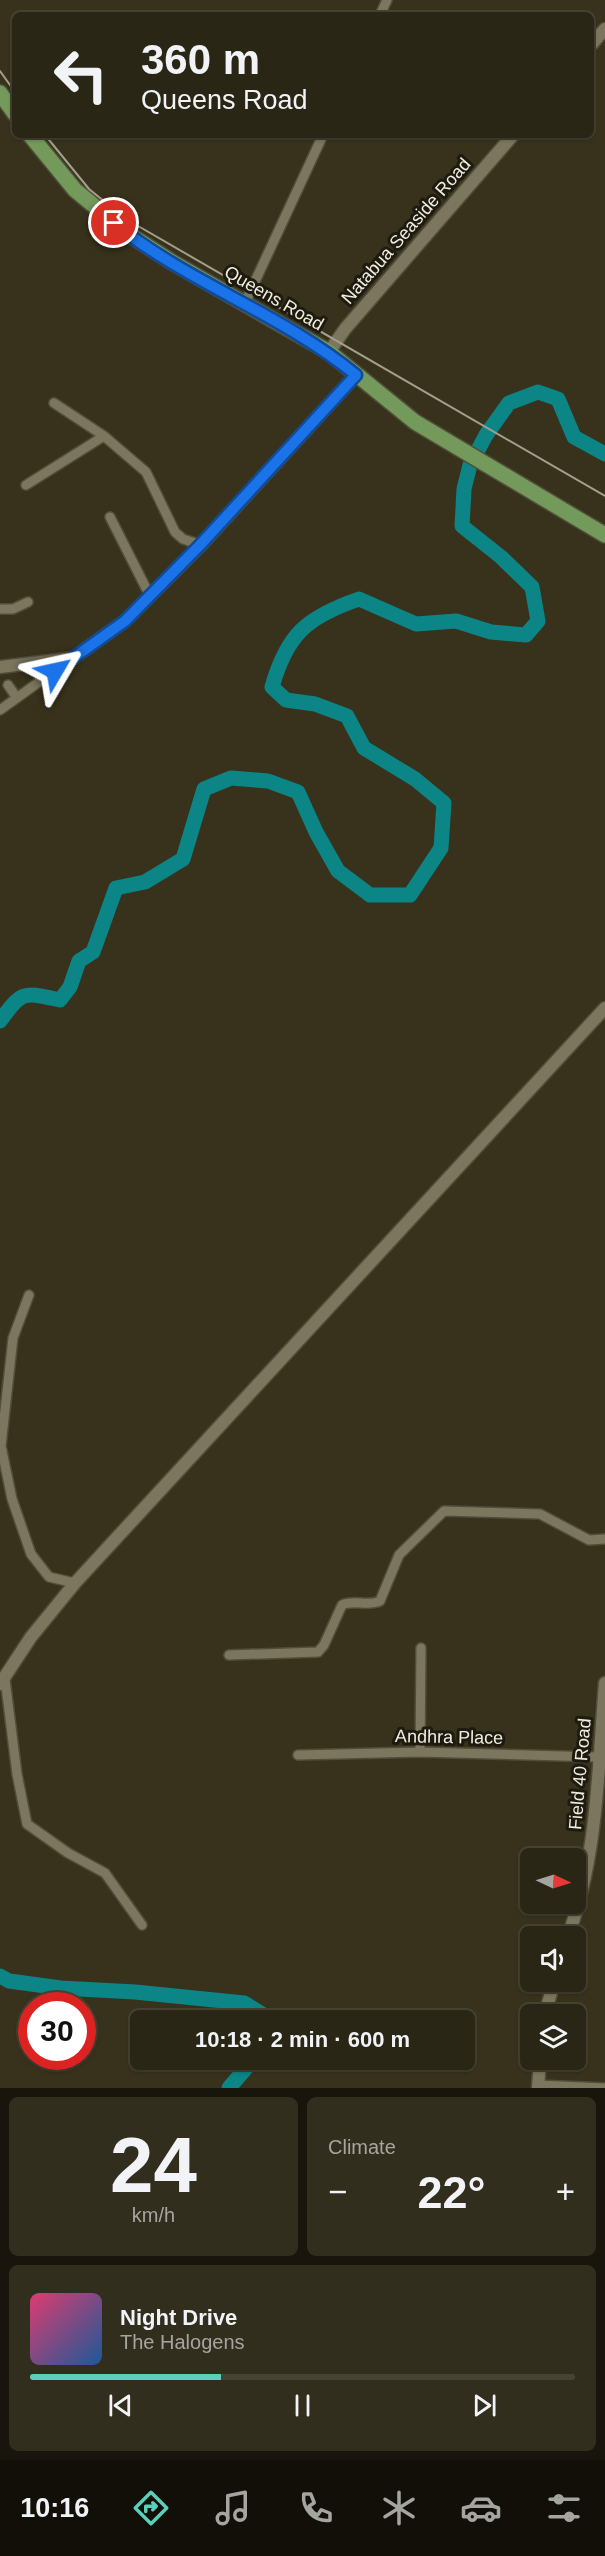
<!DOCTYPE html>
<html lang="en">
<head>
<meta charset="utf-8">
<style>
  body { margin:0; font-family:Arial,sans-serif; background:#322e1e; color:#f1f3f6; height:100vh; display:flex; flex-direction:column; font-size:22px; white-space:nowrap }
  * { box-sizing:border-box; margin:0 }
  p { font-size:20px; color:#a5a5a0 }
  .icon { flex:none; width:33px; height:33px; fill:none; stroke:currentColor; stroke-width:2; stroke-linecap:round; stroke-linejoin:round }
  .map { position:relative; height:2088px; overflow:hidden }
  .details { display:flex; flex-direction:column; gap:9px; padding:9px; background:#17150c; flex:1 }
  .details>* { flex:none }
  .banner { position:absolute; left:12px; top:12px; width:582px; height:126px; border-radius:9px; box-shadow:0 2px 4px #0004,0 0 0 2px #464334; background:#2a2615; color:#f1f3f6; overflow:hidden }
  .needle { width:39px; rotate:94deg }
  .controls { position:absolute; left:520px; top:1848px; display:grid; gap:12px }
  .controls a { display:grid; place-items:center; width:66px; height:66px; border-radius:9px; background:#2a2615; box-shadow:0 2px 4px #0004,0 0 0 2px #464334; font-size:30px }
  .speed { position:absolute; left:18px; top:1992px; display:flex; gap:12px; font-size:30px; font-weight:700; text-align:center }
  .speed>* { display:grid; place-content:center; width:78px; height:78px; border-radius:50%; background:#2a2615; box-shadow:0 2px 4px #0004,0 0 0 2px #464334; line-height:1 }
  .speed .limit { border:9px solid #d22; background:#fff; color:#111 }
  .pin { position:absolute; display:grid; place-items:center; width:51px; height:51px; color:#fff; margin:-26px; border:3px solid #fff; border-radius:50%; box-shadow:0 2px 6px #0007 }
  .me { position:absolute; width:66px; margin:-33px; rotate:54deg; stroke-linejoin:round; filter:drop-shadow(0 0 4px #0008) }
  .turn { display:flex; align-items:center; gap:21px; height:126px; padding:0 30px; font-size:27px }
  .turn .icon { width:78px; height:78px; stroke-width:2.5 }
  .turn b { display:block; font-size:42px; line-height:51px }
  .big { font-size:45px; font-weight:800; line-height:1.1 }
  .details .widget { flex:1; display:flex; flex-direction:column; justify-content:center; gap:9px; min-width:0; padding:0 21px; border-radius:9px; background:#322e1e }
  .details .dial { align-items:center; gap:0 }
  .dial b { font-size:78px; line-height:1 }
  .song { display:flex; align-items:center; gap:18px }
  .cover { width:72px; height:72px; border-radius:9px; background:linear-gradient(135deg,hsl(340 70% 55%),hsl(210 70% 35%)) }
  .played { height:6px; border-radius:3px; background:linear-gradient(90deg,#5bcebc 35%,#464334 35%) }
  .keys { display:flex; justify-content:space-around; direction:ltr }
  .heat { display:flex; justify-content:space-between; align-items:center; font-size:33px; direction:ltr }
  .details .tiles { flex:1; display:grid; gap:9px; grid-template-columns:1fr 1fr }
  .widget:last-child { grid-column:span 2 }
  .trip { position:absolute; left:130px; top:2010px; width:345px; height:60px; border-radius:9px; background:#2a2615; box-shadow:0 2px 4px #0004,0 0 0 2px #464334; font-weight:800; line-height:60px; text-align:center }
  .dock { display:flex; height:96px; justify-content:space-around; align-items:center; background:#110f08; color:#a5a5a0 }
  .dock .icon { width:42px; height:42px }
  .dock .on { color:#5bcebc }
  .dock b { font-size:27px; color:#f1f3f6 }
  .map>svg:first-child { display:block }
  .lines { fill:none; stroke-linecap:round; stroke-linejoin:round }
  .river { stroke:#0b8586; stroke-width:15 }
  .minor-casing { stroke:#514d39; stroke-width:12 }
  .tertiary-casing { stroke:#514d39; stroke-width:15 }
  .trunk-casing { stroke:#514d39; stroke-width:18 }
  .minor { stroke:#7c765e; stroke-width:9 }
  .tertiary { stroke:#7c765e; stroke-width:12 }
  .trunk { stroke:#73995b; stroke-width:15 }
  .rail { stroke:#a39e8d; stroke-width:2 }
  .route-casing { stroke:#114b97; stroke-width:15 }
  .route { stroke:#1a73e8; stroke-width:10 }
  .labels { text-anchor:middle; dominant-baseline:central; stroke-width:6; stroke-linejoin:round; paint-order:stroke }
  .street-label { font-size:18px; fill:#f0eddf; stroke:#1d1a10 }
</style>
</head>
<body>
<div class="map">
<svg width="605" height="2088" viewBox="0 0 605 2088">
  <rect width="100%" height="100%" fill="#38321c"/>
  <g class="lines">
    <path class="river" d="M0,1021C23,990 23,992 60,1000L70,987L79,961L93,952L116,888L145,882L183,859L204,789L231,778L268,781L298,792L316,832L338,871L370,895H410L441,848L444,803L415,779L364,748L347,716L315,704L286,700L272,687C287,634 307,617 359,599L416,624L456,621L491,632L526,635L538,621L532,587L501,557L462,526L464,489L470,465L486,435L509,403L538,392L558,399L574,437L605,454
      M0,1976L9,1981L61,1988L135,1992L244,2003L265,2016L266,2020
      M229,2088L253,2060"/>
    <g class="minor-casing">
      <path id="minor" d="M380,15L387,0
        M245,303L323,135
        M54,403L104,436L146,472L175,532L183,539L201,545
        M26,485L104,436
        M110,517L150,596
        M0,609H13L28,602
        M8,685L17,698
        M0,710L71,659
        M29,1295L13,1338L1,1446L12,1499L31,1554L49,1577L75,1583
        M229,1655L318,1652L324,1645L342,1605C354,1599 367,1607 380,1601L399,1555L444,1511L540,1514L589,1540L605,1539
        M5,1679L17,1774L27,1824L68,1853L105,1873L142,1925
        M420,1752L421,1648
        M298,1755L420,1752L599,1757
        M538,2085L605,2088"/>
    </g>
    <g class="tertiary-casing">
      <path id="tertiary" d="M591,45L605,29
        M329,352L345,329L513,135
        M0,667L73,658L125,621L201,545L356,375
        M0,1684L31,1637L75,1583L605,1008
        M568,1936C598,1855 598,1768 605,1683
        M545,2014L554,1982
        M538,2088L540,2060"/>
    </g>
    <g class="trunk-casing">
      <path id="trunk" d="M0,93L15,114
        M30,135L75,190L127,233L172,262L329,352L415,422L605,535"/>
    </g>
    <use href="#minor" class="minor"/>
    <use href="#tertiary" class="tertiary"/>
    <use href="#trunk" class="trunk"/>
    <path class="rail" d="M0,71L15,92
      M45,135L89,189L126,219L605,496"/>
  </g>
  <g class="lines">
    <g class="route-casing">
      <path id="route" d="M55,671L125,621L201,544L356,375C282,314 188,283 114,223"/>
    </g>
    <use href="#route" class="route"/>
  </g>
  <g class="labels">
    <g class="street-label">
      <text transform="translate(406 231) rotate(-49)">Natabua Seaside Road</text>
      <text transform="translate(274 298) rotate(30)">Queens Road</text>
      <text transform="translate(449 1737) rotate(1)">Andhra Place</text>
      <text transform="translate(580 1774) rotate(-85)">Field 40 Road</text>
    </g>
  </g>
</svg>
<div class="controls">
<a><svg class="needle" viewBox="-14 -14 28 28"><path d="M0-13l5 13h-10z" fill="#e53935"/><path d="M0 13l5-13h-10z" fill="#a5a5a0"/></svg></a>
<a><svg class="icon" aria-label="sound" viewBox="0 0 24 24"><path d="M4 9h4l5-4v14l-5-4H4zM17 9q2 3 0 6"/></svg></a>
<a><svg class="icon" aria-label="layers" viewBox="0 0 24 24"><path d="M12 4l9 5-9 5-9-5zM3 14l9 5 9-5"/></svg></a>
</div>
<div class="speed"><div class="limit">30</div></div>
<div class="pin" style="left:114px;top:223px;background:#d93025"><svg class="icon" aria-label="arrive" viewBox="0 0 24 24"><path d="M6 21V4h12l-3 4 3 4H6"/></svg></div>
<svg class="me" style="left:55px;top:671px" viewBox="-20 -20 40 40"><path d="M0-17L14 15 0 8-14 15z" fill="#1a73e8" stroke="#fff" stroke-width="4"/></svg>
<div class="trip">10:18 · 2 min · 600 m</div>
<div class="banner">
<div class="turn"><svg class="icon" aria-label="left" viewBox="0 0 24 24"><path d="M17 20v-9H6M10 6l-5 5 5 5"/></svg><div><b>360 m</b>Queens Road</div></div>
</div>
</div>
<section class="details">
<div class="tiles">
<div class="widget dial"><b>24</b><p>km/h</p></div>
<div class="widget"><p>Climate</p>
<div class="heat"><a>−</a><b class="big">22°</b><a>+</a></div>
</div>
<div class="widget">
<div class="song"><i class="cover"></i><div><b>Night Drive</b><p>The Halogens</p></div></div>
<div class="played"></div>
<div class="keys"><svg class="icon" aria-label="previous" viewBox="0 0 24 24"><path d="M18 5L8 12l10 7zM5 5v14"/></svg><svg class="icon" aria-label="pause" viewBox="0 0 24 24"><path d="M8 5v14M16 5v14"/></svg><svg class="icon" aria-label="next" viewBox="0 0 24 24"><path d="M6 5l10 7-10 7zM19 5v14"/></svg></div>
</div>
</div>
</section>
<nav class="dock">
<b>10:16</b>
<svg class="icon on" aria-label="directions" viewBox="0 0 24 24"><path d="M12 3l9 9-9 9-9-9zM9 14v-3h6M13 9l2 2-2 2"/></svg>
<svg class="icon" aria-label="music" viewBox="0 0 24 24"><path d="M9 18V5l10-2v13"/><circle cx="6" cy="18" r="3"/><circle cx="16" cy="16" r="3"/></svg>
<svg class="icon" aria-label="phone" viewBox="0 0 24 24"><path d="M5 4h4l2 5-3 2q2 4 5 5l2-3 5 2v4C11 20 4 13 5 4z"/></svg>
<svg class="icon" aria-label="climate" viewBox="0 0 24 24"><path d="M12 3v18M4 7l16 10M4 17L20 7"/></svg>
<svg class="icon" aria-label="car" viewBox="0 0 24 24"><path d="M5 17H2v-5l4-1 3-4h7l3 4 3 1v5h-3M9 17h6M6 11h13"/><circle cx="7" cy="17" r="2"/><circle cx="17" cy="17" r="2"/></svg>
<svg class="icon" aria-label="filters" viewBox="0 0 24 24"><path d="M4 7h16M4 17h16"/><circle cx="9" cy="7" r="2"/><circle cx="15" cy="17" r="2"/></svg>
</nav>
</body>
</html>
